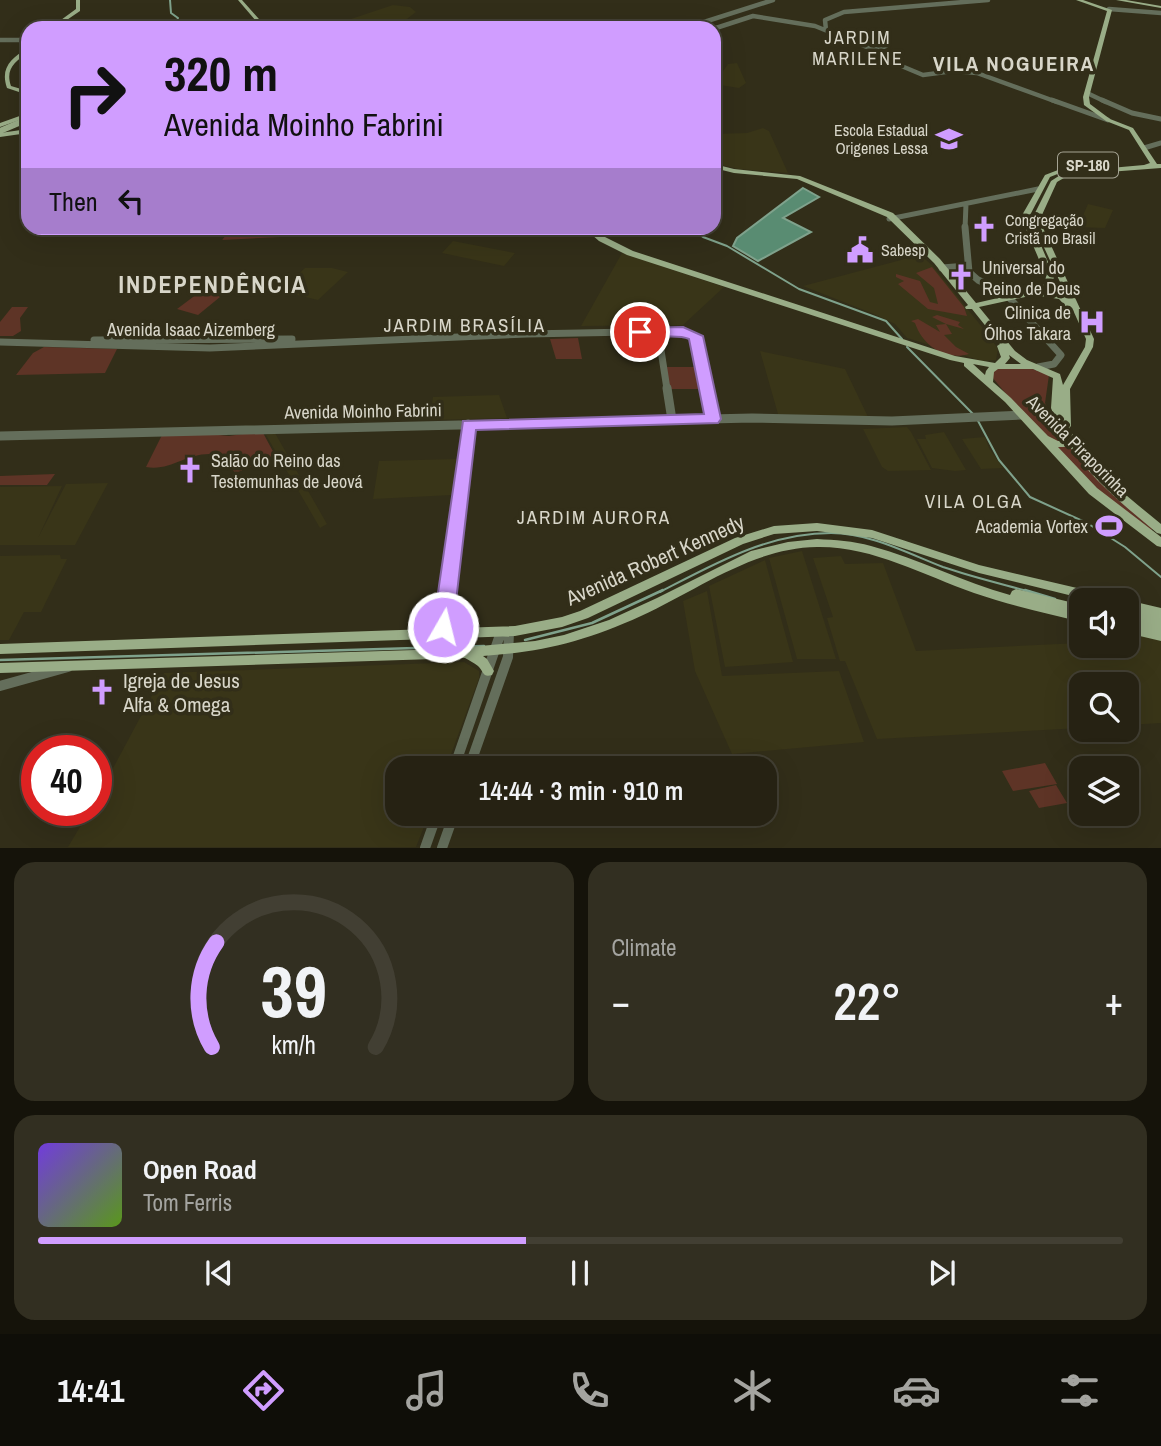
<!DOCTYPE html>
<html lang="en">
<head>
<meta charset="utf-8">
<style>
  body { margin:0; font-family:"Archivo Narrow",sans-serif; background:#322f21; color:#f1f3f6; height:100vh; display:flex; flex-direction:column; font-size:26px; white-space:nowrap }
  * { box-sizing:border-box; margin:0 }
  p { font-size:23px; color:#a4a4a0 }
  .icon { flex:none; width:38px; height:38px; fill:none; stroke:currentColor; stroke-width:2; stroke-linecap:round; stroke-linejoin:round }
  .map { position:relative; height:848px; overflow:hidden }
  .sheet { display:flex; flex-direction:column; gap:14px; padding:14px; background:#15130a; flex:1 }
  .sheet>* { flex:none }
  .guide { position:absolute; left:21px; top:21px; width:700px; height:214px; border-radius:21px; box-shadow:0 7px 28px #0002,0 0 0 2px #423f33; background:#d09dff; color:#111; overflow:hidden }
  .tools { position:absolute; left:1069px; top:588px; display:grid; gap:14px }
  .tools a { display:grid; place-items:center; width:70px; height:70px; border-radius:14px; background:#262213; box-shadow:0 7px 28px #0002,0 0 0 2px #423f33; font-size:35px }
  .speed { position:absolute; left:21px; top:735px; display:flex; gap:14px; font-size:35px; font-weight:700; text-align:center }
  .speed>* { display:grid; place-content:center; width:91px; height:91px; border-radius:50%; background:#262213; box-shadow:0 7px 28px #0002,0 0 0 2px #423f33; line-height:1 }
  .speed .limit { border:10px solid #d22; background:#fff; color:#111 }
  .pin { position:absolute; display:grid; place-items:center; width:60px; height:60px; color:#fff; margin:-30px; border:4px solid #fff; border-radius:50%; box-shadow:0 2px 7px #0007 }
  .me { position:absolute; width:77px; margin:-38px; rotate:8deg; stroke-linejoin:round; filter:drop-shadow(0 0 5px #0008) }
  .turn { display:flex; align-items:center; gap:24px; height:147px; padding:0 28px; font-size:32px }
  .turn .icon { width:91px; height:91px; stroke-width:2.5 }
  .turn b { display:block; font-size:49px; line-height:60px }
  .then { display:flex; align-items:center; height:66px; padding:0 28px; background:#0003; gap:14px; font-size:26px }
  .big { font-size:52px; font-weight:600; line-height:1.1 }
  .sheet .widget { flex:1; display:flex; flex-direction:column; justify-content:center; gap:10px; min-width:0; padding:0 24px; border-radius:21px; background:#322f21 }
  .sheet .dial { align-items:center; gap:0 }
  .dial svg { height:182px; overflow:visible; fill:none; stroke:#423f33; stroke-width:7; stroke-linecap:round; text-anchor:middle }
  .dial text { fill:#f1f3f6; stroke:none }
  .song { display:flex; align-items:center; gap:21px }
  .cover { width:84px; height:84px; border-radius:10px; background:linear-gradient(135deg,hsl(260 70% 55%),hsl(90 70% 35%)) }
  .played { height:7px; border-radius:4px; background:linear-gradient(90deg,#d09dff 45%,#423f33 45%) }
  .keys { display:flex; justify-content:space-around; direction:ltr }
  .heat { display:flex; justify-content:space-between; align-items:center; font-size:38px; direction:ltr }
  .sheet .tiles { flex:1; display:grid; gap:14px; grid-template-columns:1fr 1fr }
  .widget:last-child { grid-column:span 2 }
  .trip { position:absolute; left:385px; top:756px; width:392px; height:70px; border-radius:21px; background:#262213; box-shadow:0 7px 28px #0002,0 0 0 2px #423f33; font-weight:600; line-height:70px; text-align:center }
  .dock { display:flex; height:112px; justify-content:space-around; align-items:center; background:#0f0e08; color:#a4a4a0 }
  .dock .icon { width:49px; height:49px }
  .dock .selected { color:#d09dff }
  .dock b { font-size:32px; color:#f1f3f6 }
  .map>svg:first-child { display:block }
  .built { fill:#393518 }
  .green { fill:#5e3426 }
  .water { fill:#598c72; stroke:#7fa28c; stroke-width:2 }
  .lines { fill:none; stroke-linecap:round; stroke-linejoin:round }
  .stream-far1 { stroke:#7fa28c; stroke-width:2 }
  .stream { stroke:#7fa28c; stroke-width:2.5 }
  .minor-far4 { stroke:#646e5b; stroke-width:4.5 }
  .minor-far3 { stroke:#646e5b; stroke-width:5 }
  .minor-far2 { stroke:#646e5b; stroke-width:7 }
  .minor-far1 { stroke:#646e5b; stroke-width:9 }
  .minor { stroke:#646e5b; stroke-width:10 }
  .major { fill:#99ad87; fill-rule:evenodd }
  .major-bridge { stroke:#99ad87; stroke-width:6 }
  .route { fill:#d09dff; stroke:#8766a6; stroke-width:2 }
  .labels { text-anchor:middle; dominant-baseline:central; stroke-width:7; stroke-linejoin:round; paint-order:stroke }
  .far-poi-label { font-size:16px; fill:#d8d6c9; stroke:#322e19; text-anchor:start }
  .shield { fill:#322e19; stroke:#a6a494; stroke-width:2 }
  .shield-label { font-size:16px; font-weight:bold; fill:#d8d6c9 }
  .far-quarter-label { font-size:18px; letter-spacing:2px; fill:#d8d6c9; stroke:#322e19 }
  .poi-label { font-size:18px; fill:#d8d6c9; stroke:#322e19; text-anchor:start }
  .street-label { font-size:18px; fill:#d8d6c9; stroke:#322e19 }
  .neighbourhood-label { font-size:19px; letter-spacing:2px; fill:#d8d6c9; stroke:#322e19 }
  .far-district-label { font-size:21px; font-weight:bold; letter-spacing:2px; fill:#d8d6c9; stroke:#322e19 }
  .near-street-label { font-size:21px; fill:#d8d6c9; stroke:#322e19 }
  .near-poi-label { font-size:21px; fill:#d8d6c9; stroke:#322e19; text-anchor:start }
  .district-label { font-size:24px; font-weight:bold; letter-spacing:2px; fill:#d8d6c9; stroke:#322e19 }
</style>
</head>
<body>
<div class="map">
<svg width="1161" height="848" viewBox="0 0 1161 848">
  <rect width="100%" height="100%" fill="#322e19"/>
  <path class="built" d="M393,5L410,7L416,12L395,28H341L336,24Z
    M737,63L746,83L739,88L714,84L728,64Z
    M763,128L769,131L788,173L738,169L714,163V134L747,133Z
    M1088,204L1113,210L1105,228L1078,227Z
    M453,241L515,253L504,266L442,253Z
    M622,253L724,287L683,325L581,326Z
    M920,255L932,265L990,337L998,349L996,360L982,361L907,338L895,324L874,314L803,286Z
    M305,268H332L348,272L318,300L280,291Z
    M760,351L845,369L869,419L778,414Z
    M499,395L507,418L430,420L433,397Z
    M907,427L911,432L931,470L888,471L882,467L863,429Z
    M944,432L966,470L955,471L932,468L917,439H926L925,435Z
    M275,433L327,524L320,528L266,435Z
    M985,437L989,448L1003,468L981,469L962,439Z
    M457,459L452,495L373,499L379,461Z
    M108,483L75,545H0V487L62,486L38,538L66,484Z
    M802,551L836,659H797L769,558Z
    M60,555L61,559H67L41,612H24L9,640H0V556Z
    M841,556L845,564L883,563L916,651L1080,643V635L1074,618L1081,620L1082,646H1127V632L1161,641V723L1127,725V684H1082L1081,728L877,739L845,661H840L827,618L833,617L813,558Z
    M765,560L793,662L725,667L709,586Z
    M707,591L722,676L839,671L864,742L732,754L695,671L683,601Z
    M464,662L479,671V678L446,768H397V814H429L416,847H68L90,810H96V800L164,673Z"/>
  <path class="green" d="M232,228H274L281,237L222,240Z
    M932,267L964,307L967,316L928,309L898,284L904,281L896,277V274L920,281L930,302L938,304L934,288L916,273Z
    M211,291L220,297L198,315L177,309L197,294Z
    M12,307H28L20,318L21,331L13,336H0V322Z
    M937,315L960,322L958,325L964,329L946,324L952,334L944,335L956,347L969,354C945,361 923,346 915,323L911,321L918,319L940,332L936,325L946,324L932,317Z
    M578,338L582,359H556L550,339Z
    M44,347L117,349L105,373L16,375L33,353Z
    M664,367H702L706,389H667Z
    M1030,368L1049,375L1045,403L1079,459L1154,527L1151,531L1119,511L1017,407L992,377L993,372L997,369Z
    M262,431L276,457L235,473L224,456C190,447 175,472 146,467L162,435L199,433L229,436Z
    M55,474L47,485H0V476Z
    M1045,763L1057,784L1013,791L1002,771Z
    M1056,785L1067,803L1039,808L1029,791Z"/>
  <path class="water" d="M803,188L819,197L783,218L811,232L758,261L733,246L737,238Z"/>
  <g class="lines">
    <path class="stream-far1" d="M170,0L171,13L178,18L174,28
      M689,228L703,237L727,246L799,289L886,321L902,339
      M907,347L974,415
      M977,419L999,460L1030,497L1087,523L1125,547L1161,577
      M660,592C714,564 768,533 831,533C870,533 907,553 943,567C972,577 1002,584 1031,592"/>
    <path class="stream" d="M1025,590L1055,599
      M525,640L592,623L663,590
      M0,660L484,646"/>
    <path class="minor-far4" d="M1109,9L1161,13
      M701,23L716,28L753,16L815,26L874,50
      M701,23L773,0
      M826,30L825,20L844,12L988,0
      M857,39L886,46L871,51
      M0,40H28
      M868,52L923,75L953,71L977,73L1057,102
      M1087,93L1106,102"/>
    <path class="minor-far3" d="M1052,100L1108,120
      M1102,100L1132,113L1161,119
      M1144,148L1161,143
      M889,219L1038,189
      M965,229L966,204"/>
    <path class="minor-far2" d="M965,227L969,272L978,280L1005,293L1061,355L1054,364L1038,367
      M942,268L967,266
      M658,331L667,389
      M94,340L292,339
      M0,342L210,348L527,334L683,331L695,336L707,389"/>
    <path class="minor-far1" d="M667,388L672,420
      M706,388L713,419
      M0,436L752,418L892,421L1021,415
      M447,592L468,424"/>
    <path class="minor" d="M442,635L447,590
      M0,686L68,667
      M454,768L501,632
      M469,768L508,657L509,632
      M425,848L437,814
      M442,848L454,814"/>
    <path class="major" d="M76,0H80V11L55,28H50L76,9Z
      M238,0H242L267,28H262Z
      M1076,0H1083L1112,10L1089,97L1090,104L1110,119L1133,128L1157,164H1161V168L1069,175L1057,182L1041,217L1043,228L1094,339L1093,347L1070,389L1071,426L1069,428C1090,468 1127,496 1161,524V534L1157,533C1126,507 1093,481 1070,447H1058L1097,488L1161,537V547L1157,546L1089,494L1005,402L964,366V363L950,360L627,255L599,241L584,228H592L605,237L633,251L955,356L995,363L1001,357L997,346L1000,344L972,309H966L965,307L968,305L934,263L887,217L797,179L734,173L714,168V164L734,169L800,176L893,213L940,259L976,303L1029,291L1045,284L1046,276L1021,217L1045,175L1071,165H1075V167L1050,177L1029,217L1054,276L1052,287L1042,291L1062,295L1067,297L1035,228L1033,217L1051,181L1065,172L1144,165L1150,163L1129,130L1106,121L1084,105L1083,97L1107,11ZM1034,295L1059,299L1069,310H1073L1086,339L1085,347L1063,385L1060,374L1027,360L1015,351L979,307ZM1009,355L1021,364H1005L1010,358ZM973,364L989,367L986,371L985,375ZM998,369H1033L1053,378L1051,408L1060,431L1066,441H1058L1048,436L1011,398L993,382L994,372Z
      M1116,0H1126L1161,6V8Z
      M28,48V52C15,62 5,69 11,86L28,91V95L7,88C0,68 11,58 28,48Z
      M28,113V117L0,127V123Z
      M28,129V133L0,137V133Z
      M817,523L872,530L979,565L1107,595L1111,597L1113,600H1089L979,573L872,538L817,531L774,534L743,544L588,618L562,627L515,636L0,654V644L515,626L562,617L580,611L735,538L774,526Z
      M817,539C835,540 853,541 871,546C919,559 963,582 1010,595L1012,591L1016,589L1082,605V622C1045,613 1009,605 974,593C923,575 872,546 817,547C752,548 698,590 641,616C586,641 543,652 483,656L487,659L494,671L492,675C483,678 484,672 478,666C474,663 469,660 465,658L0,673V663L447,649L535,641L564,635L609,620L657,598L751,551L788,542Z
      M1127,600L1161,608V641L1127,633Z"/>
    <path class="major-bridge" d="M0,131L28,119"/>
  </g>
  <path class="route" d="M683,327L703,336L721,419L718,423L476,430L453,627L450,632L443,635L436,632L433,627L463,421L704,414L689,339C672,332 646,343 633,332L640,328Z"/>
  <defs>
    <g id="school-bare" transform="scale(2.1)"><path d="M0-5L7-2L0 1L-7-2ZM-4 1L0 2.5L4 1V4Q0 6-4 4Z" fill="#d09dff" stroke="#322e19" stroke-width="2.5" paint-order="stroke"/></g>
    <g id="church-bare" transform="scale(2.1)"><path d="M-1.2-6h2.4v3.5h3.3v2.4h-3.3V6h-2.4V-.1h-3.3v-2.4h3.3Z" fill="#d09dff" stroke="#322e19" stroke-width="2.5" paint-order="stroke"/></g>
    <g id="civic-bare" transform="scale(2.1)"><path d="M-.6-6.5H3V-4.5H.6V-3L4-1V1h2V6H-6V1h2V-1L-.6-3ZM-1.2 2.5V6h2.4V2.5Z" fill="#d09dff" stroke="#322e19" stroke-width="2.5" paint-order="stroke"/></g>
    <g id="hospital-bare" transform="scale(2.1)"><path d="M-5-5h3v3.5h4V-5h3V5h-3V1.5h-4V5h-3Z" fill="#d09dff" stroke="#322e19" stroke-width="2.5" paint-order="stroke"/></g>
    <g id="stadium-bare" transform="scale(2.1)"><path d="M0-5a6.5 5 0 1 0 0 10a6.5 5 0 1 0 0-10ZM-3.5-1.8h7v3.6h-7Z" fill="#d09dff" stroke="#322e19" stroke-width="2.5" paint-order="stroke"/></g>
  </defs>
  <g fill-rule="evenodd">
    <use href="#school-bare" x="949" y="139"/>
    <use href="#church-bare" x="984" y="229"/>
    <use href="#civic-bare" x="860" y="250"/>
    <use href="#church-bare" x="961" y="277"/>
    <use href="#hospital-bare" x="1092" y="322"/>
    <use href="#church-bare" x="190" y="470"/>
    <use href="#stadium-bare" x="1109" y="526"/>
    <use href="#church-bare" x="102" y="692"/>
  </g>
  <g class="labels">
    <g class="far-poi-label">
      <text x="928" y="130" text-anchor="end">Escola Estadual<tspan x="928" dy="18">Origenes Lessa</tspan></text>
      <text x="1005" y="220">Congregação<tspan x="1005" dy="18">Cristã no Brasil</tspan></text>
      <text x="881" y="250">Sabesp</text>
    </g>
    <rect class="shield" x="1058" y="152.5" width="60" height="25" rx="5"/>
    <g class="shield-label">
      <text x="1088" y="165">SP-180</text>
    </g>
    <g class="far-quarter-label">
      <text x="858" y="37">JARDIM<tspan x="858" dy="21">MARILENE</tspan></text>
    </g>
    <g class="poi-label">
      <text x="982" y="267">Universal do<tspan x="982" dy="21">Reino de Deus</tspan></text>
      <text x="1071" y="312" text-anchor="end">Clinica de<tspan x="1071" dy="21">Ólhos Takara</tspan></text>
      <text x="211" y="460">Salão do Reino das<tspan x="211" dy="21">Testemunhas de Jeová</tspan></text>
      <text x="1088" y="526" text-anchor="end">Academia Vortex</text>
    </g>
    <g class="street-label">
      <text x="191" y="329">Avenida Isaac Aizemberg</text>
      <text transform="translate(363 411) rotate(-1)">Avenida Moinho Fabrini</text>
      <text transform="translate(1078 446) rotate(45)">Avenida Piraporinha</text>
    </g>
    <g class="neighbourhood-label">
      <text x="465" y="325">JARDIM BRASÍLIA</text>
      <text x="974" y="501">VILA OLGA</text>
      <text x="594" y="517">JARDIM AURORA</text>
    </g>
    <g class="far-district-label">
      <text x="1014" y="63">VILA NOGUEIRA</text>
    </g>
    <g class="near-street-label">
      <text transform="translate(655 560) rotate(-24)">Avenida Robert Kennedy</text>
    </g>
    <g class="near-poi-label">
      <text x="123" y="680">Igreja de Jesus<tspan x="123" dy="24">Alfa &amp; Omega</tspan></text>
    </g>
    <g class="district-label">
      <text x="213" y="284">INDEPENDÊNCIA</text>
    </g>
  </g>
</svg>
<div class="tools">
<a><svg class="icon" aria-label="sound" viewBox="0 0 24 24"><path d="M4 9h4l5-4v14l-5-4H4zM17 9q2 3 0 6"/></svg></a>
<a><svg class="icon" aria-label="search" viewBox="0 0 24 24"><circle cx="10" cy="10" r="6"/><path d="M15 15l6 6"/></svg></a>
<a><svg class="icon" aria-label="layers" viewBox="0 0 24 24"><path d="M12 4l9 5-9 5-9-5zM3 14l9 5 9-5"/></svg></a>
</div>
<div class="speed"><div class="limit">40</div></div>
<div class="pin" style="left:640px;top:332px;background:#d93025"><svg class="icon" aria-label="arrive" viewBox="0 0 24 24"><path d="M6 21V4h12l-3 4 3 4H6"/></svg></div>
<svg class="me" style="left:443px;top:627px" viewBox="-20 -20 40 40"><circle r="17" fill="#d09dff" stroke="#fff" stroke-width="3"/><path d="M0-11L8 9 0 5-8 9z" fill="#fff"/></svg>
<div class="trip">14:44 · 3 min · 910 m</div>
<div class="guide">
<div class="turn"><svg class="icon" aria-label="right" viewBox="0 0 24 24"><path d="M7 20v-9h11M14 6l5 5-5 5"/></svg><div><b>320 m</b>Avenida Moinho Fabrini</div></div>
<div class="then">Then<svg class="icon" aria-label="left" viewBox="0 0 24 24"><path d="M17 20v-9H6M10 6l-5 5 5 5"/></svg></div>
</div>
</div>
<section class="sheet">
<div class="tiles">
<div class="widget dial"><svg viewBox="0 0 100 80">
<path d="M14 69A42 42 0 1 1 86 69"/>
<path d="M14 69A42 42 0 0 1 16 23" stroke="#d09dff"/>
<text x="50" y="56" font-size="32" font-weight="700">39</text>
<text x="50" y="72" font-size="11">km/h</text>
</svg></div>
<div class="widget"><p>Climate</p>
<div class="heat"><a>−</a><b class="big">22°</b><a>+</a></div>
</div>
<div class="widget">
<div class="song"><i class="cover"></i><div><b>Open Road</b><p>Tom Ferris</p></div></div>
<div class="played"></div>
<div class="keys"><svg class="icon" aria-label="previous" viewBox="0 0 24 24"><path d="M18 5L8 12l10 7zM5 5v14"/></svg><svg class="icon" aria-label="pause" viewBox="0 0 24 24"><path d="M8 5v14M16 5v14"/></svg><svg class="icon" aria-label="next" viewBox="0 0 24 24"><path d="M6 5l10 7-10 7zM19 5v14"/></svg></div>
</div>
</div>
</section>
<nav class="dock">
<b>14:41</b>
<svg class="icon selected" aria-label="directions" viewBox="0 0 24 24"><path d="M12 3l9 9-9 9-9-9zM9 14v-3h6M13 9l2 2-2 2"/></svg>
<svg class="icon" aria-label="music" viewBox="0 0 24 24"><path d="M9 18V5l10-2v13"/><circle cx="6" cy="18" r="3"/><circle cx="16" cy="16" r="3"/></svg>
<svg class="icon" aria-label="phone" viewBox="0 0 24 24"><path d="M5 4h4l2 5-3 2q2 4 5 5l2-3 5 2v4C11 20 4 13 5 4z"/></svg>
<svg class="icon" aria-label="climate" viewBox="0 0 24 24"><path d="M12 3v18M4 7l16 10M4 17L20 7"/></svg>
<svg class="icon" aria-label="car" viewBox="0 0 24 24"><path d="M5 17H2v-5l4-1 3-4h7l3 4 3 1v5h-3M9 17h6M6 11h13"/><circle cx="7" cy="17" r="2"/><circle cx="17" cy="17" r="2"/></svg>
<svg class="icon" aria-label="filters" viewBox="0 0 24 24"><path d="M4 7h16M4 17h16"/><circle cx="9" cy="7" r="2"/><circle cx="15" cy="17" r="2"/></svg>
</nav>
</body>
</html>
